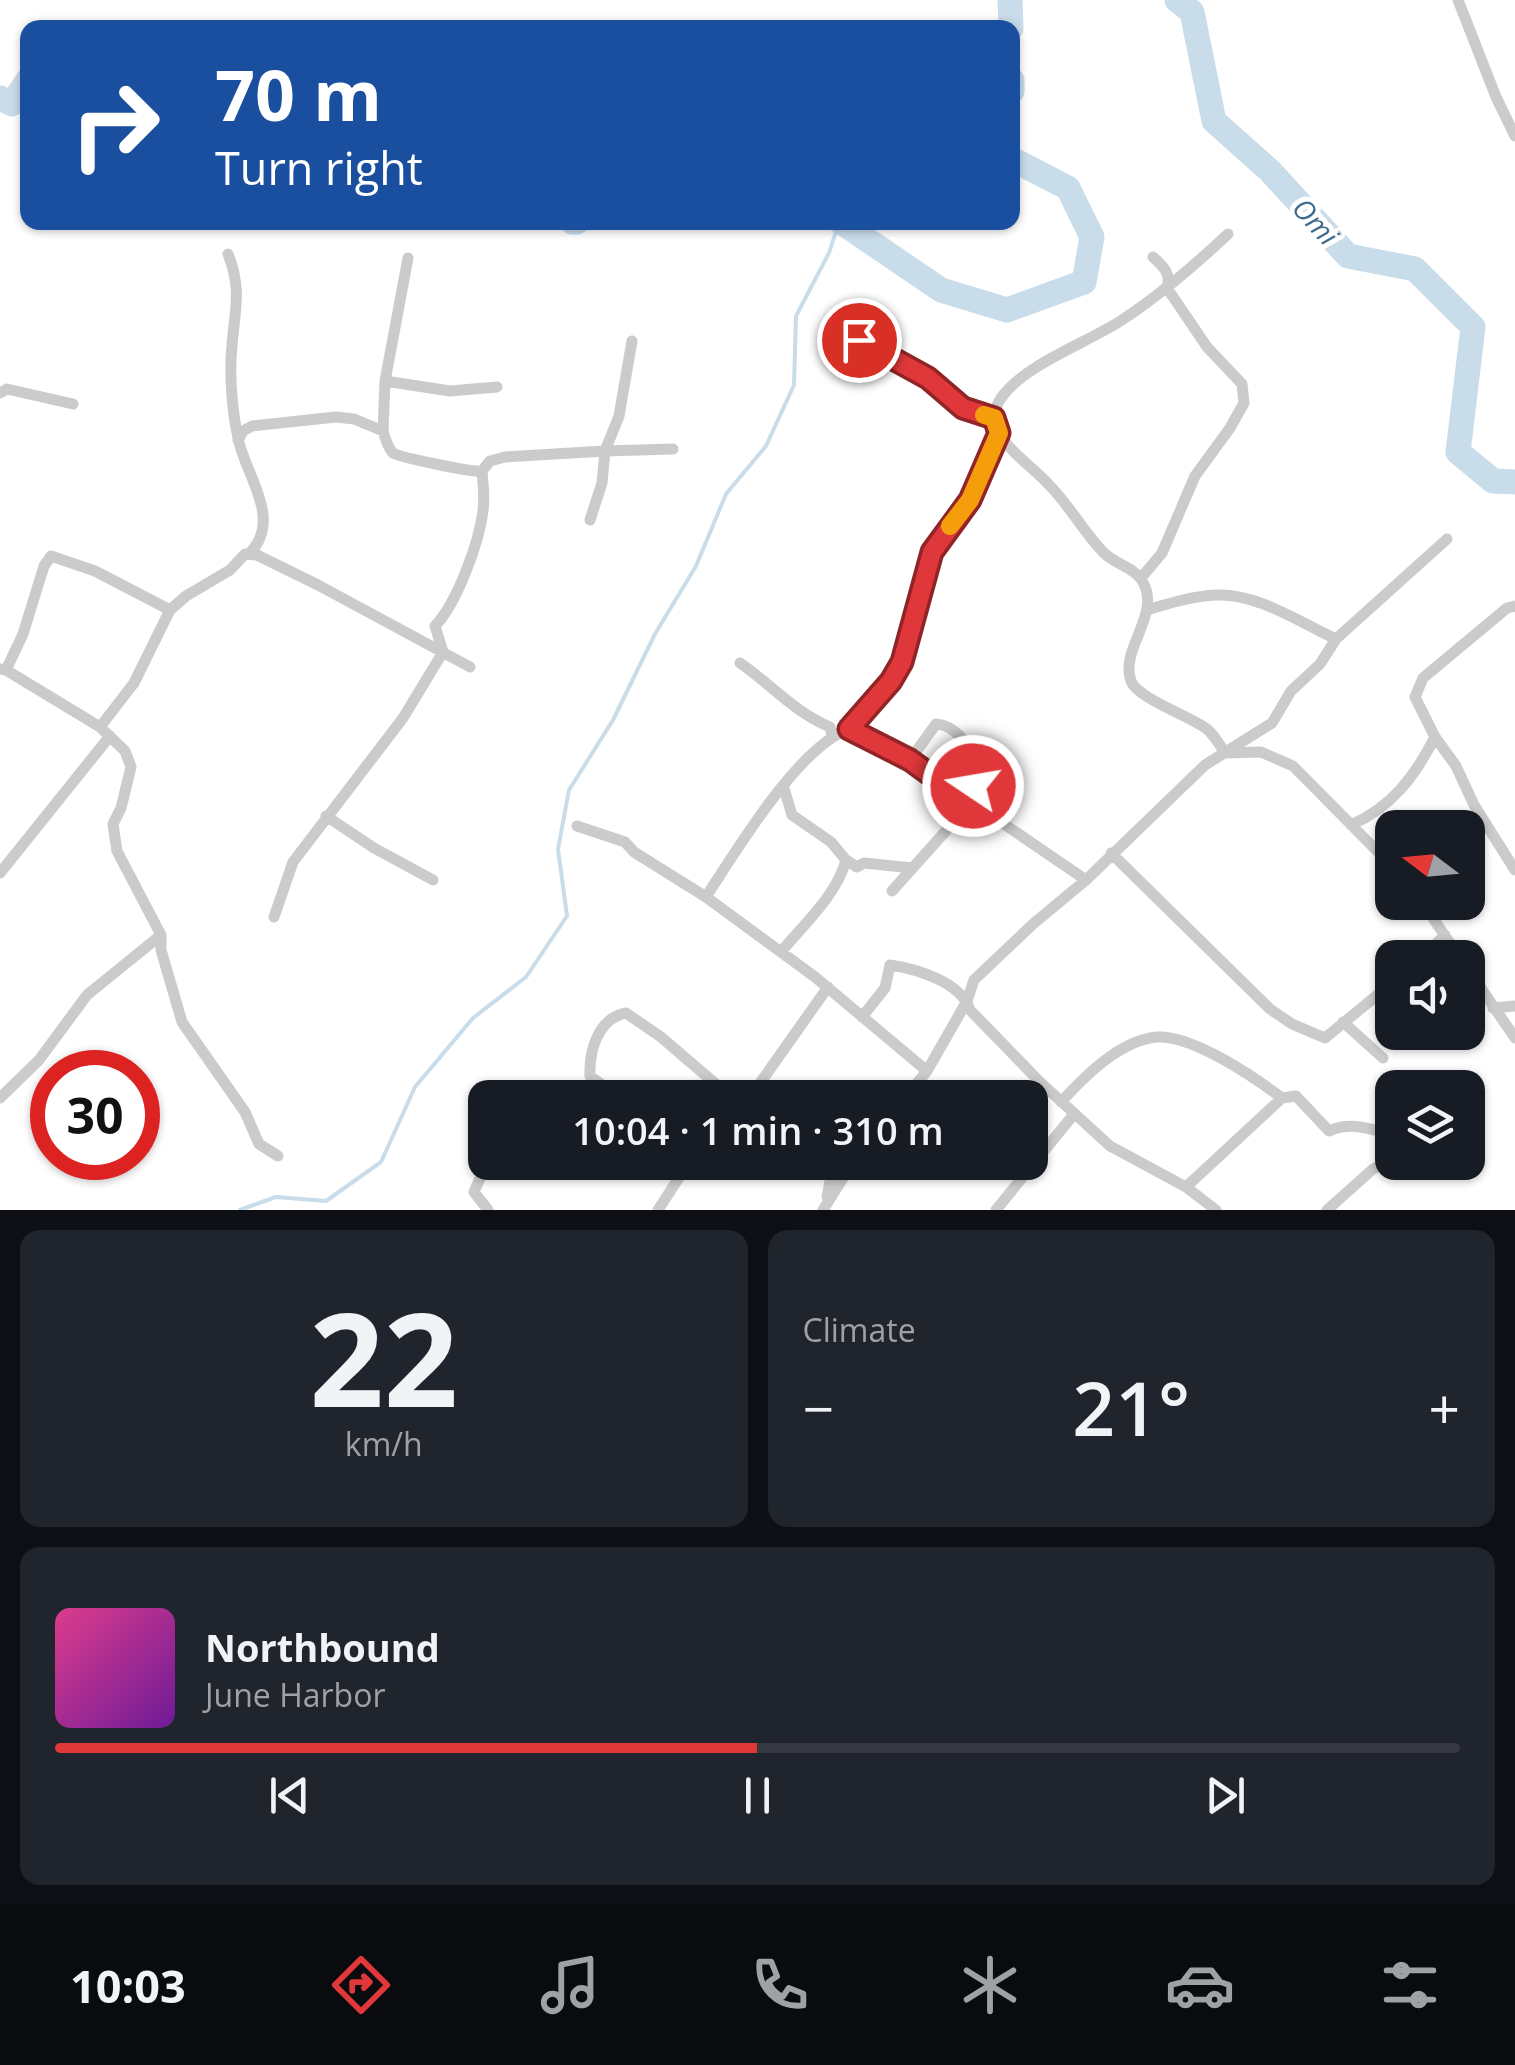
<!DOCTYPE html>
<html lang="en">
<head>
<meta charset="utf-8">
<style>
  body { margin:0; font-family:"Open Sans",sans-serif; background:#20242c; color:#f1f3f6; height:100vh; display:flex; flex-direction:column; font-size:38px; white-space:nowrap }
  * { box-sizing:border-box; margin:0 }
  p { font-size:32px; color:#9ea1a6 }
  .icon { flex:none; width:55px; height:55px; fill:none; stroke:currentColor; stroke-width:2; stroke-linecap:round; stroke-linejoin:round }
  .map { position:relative; height:1210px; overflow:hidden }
  .details { display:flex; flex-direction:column; gap:20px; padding:20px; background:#0d0f14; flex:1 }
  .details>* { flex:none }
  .hud { position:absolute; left:20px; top:20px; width:1000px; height:210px; border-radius:20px; box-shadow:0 2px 8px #0004; background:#1a4fa0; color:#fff; overflow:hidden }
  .needle { width:65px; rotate:286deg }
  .fabs { position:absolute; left:1375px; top:810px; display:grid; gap:20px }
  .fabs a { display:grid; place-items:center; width:110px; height:110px; border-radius:20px; background:#171b24; box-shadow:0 2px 8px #0004; font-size:50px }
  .speed { position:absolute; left:30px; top:1050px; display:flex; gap:20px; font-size:50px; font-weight:700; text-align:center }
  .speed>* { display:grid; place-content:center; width:130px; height:130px; border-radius:50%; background:#171b24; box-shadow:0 2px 8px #0004; line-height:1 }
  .speed .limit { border:15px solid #d22; background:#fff; color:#111 }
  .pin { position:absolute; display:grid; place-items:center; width:85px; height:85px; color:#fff; margin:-42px; border:5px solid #fff; border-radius:50%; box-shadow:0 2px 10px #0007 }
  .me { position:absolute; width:110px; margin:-55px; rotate:282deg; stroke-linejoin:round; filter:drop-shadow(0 0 8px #0008) }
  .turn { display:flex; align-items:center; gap:35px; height:210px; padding:0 30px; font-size:45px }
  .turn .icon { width:130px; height:130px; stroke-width:2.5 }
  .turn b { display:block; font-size:70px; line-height:85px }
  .big { font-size:75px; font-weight:600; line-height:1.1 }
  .details .card { flex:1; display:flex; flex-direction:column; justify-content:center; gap:15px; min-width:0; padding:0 35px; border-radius:20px; background:#20242c }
  .details .dial { align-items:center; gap:0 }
  .dial b { font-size:130px; line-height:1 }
  .song { display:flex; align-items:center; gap:30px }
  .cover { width:120px; height:120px; border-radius:15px; background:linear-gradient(135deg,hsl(330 70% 55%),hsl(280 70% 35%)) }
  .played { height:10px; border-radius:5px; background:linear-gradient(90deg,#df373a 50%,#363941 50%) }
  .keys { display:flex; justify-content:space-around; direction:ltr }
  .heat { display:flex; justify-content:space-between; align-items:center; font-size:55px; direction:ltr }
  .details .tiles { flex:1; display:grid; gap:20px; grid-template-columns:1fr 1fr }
  .card:last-child { grid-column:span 2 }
  .trip { position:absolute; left:468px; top:1080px; width:580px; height:100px; border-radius:20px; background:#171b24; box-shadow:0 2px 8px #0004; font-weight:600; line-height:100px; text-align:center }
  .dock { display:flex; height:160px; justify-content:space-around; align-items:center; background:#090b0e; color:#9ea1a6 }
  .dock .icon { width:70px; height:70px }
  .dock .active { color:#df373a }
  .dock b { font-size:45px; color:#f1f3f6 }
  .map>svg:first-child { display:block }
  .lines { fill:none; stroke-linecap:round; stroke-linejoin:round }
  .stream { stroke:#c9dcea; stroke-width:4 }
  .river { stroke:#c9dcea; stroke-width:25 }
  .minor { stroke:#cbcbcb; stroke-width:11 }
  .route-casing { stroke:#912426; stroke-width:25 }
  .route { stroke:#df373a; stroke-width:18 }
  .slow { stroke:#f59e0b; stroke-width:18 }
  .labels { text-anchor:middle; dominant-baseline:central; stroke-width:10; stroke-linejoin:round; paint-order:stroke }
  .water-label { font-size:28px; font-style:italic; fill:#3f6b8d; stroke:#fff }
</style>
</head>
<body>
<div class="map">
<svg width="1515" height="1210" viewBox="0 0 1515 1210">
  <rect width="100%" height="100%" fill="#fff"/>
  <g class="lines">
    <path class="stream" d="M240,1210L276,1197L326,1201L381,1162L415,1087L473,1018L526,977L567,916L558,849L569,790L613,720L655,634L696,566L726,494L766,446L794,385L796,316L829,253L839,222"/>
    <path class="river" d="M1010,0L1011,28
      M1177,0L1192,12L1214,121L1270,171L1348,256L1415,269L1473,327L1458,452L1493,481L1515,482
      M1012,80V91
      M0,98L12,104L28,80
      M572,222H577
      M841,222L941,290L1007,310L1084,282L1092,237L1068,188L1012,159"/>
    <path class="minor" d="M1458,0L1496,97L1515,136
      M1228,234C1195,265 1160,295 1122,320C1087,343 1025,364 1001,398C994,408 993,422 999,433C1012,455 1036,469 1052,488C1071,508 1085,534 1104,553C1114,563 1134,568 1141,579C1164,613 1119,648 1131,681C1137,698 1190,716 1207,729C1214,735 1220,745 1225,753L1261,752L1293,766L1392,866
      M228,254C242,289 235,309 232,345C229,373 232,410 238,438C245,475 283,518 250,553
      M859,340L928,378L963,408L994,418
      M632,341L619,416L605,451L673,449
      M385,381L450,391L497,387
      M0,393L7,389L73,404
      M383,431L385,381L408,258
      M238,440L243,431L252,426L336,417L354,419L383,431C385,438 388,448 393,453C399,457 474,473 482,471L490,461L505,457L605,451L602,483L590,520
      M1141,578L1162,553L1195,476L1230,428L1244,403L1242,384L1207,347L1167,288C1171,273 1164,267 1153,257
      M1147,610C1170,603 1193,596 1217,595C1257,593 1301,623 1336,639
      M740,663C772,685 794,712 830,727L832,735
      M0,669L6,670L100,727L125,751L131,767L121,808L113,824L117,851L161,935V950L182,1022L245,1112L259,1144L278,1156
      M6,670L23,634L44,566L51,556L95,571L170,610
      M100,727L134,683L170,610L186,596L230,570L245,554L257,555L318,585L470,667
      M849,729L891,681L902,663L913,633L932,552L970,500L999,433
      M1435,737L1456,766L1474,805L1515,870
      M910,760L936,724C960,725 985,762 973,785C970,790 965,793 962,797
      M326,816L374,848L433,880
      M1351,825C1392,807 1415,776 1435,737L1415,697L1423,678L1507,608L1515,606
      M577,826L625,842L634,852L706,897L815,977L927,1071
      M1111,853L1270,1009L1292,1024L1325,1038L1392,983
      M846,860L857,867L864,863L912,868
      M0,873L110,736
      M892,891L970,804
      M706,897C736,851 798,747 849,729L910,760L1086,880
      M1422,902L1460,958
      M274,917L293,862L403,718L443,652L435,626C457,603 479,543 483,511C485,498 483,484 482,471
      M781,952C803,925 837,895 846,860L831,842L792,815L784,788
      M1422,958L1445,935
      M1468,969L1515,1038
      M1493,1008L1515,1006
      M862,1017L885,988L890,965C917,969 961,982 970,1010L1040,1082L1110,1146L1186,1187L1216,1210
      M1343,1022L1383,1058
      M0,1098L39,1060L87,995L161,935
      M620,1098L590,1076C589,1051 598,1018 626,1013L661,1037L732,1098
      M734,1098L758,1086L828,987
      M905,1098L927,1071L967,1001L974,980L1033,924L1086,880L1205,765L1272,723L1291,691L1320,664L1336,639L1447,539
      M1061,1102C1084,1077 1120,1040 1157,1037C1193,1035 1254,1077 1282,1098
      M1468,1116L1472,1111
      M487,1162L474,1192L488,1210
      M825,1162L831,1176L827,1197
      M1186,1187L1282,1098L1296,1096L1329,1131C1351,1121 1370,1129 1392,1135
      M658,1210L689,1162
      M823,1210L853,1162
      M996,1210L1074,1114
      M1327,1210L1373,1169L1392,1160"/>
  </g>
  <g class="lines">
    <g class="route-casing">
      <path id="route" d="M859,340L928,378L963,408L994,418L999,433L970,500L932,552L902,662L891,681L849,729L910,760L962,798L973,786"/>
    </g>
    <use href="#route" class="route"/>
    <path class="slow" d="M950,526L970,500L999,433L994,418L984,415"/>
  </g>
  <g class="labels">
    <g class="water-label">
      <text transform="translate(1316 221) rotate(48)">Omi</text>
    </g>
  </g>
</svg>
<div class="fabs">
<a><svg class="needle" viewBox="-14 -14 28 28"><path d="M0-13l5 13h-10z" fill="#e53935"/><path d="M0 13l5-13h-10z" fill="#9ea1a6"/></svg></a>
<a><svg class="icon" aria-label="sound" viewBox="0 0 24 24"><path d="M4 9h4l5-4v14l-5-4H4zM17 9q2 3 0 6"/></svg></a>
<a><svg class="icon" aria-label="layers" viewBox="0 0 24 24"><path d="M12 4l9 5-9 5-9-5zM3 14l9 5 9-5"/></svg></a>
</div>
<div class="speed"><div class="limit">30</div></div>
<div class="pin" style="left:859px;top:340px;background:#d93025"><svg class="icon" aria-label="arrive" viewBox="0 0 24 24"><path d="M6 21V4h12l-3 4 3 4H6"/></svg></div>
<svg class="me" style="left:973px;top:786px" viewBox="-20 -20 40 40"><circle r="17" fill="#df373a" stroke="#fff" stroke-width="3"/><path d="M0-11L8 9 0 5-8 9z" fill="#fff"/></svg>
<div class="trip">10:04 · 1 min · 310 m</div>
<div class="hud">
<div class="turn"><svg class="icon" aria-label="right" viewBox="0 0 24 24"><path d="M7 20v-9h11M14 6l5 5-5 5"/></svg><div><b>70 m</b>Turn right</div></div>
</div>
</div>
<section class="details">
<div class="tiles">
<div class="card dial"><b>22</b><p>km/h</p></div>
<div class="card"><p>Climate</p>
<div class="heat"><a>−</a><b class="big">21°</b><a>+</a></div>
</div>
<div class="card">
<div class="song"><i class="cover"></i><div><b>Northbound</b><p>June Harbor</p></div></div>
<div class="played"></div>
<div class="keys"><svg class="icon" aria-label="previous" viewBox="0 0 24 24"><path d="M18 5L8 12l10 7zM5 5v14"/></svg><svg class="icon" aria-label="pause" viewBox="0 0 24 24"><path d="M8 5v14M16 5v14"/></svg><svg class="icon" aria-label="next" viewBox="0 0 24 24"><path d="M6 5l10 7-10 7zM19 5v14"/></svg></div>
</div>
</div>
</section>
<nav class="dock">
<b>10:03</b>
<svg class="icon active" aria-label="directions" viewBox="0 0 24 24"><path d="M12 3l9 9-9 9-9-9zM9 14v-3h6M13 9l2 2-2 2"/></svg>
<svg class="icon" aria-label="music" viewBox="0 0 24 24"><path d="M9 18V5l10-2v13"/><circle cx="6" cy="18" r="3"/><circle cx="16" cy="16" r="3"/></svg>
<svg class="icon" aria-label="phone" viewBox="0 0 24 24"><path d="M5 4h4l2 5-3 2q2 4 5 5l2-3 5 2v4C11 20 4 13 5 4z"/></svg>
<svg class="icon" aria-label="climate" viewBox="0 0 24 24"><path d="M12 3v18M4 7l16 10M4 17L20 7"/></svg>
<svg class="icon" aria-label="car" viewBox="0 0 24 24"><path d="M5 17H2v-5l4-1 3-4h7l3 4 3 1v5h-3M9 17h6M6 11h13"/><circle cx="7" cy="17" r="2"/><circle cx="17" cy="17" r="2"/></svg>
<svg class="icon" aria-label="filters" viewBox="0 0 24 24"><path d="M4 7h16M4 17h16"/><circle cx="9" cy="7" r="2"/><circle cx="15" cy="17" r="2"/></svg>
</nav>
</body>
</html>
